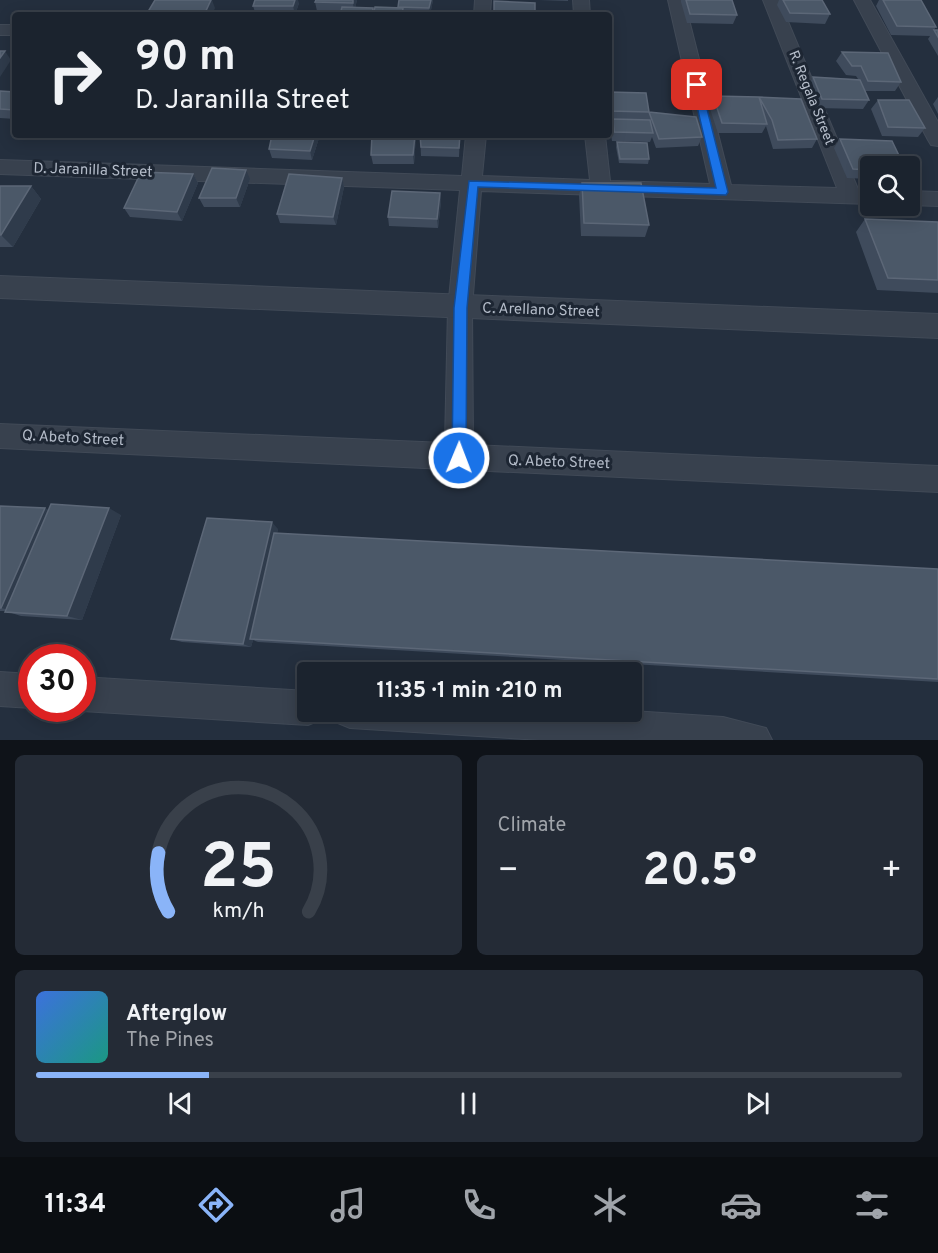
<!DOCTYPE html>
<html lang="en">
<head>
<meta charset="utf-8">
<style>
  body { margin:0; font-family:Overpass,sans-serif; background:#242b36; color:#f1f3f6; height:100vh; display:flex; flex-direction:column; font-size:22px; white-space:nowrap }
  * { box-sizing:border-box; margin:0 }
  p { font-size:20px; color:#a0a4aa }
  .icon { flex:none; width:33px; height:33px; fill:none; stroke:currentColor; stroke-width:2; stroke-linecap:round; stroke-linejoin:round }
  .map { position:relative; height:740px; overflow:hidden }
  .side { display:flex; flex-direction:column; gap:15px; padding:15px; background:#0f1319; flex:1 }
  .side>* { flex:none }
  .banner { position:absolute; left:12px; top:12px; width:600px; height:126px; border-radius:6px; box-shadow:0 3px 15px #0003,0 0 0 2px #39404a; background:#1b232e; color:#f1f3f6; overflow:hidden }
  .fabs { position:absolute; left:860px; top:156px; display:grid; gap:12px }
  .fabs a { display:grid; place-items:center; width:60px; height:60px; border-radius:6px; background:#1b232e; box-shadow:0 3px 15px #0003,0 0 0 2px #39404a; font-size:30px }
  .speed { position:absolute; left:18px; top:644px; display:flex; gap:12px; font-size:30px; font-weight:700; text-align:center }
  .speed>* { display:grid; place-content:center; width:78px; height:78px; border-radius:50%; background:#1b232e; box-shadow:0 3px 15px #0003,0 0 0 2px #39404a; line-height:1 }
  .speed .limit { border:9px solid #d22; background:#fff; color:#111 }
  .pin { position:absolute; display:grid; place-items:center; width:51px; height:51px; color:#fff; margin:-26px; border-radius:12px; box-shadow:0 3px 9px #0006 }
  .me { position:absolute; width:66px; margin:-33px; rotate:1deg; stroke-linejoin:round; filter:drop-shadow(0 0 4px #0008) }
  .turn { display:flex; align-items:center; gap:21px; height:126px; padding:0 24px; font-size:27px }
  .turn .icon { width:78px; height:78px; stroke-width:2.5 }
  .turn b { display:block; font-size:42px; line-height:51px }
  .big { font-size:45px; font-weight:700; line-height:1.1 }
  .side .tile { flex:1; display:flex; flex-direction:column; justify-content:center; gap:9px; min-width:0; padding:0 21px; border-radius:9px; background:#242b36 }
  .side .dial { align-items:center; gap:0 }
  .dial svg { height:156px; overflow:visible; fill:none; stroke:#39404a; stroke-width:7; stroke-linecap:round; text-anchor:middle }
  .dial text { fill:#f1f3f6; stroke:none }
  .song { display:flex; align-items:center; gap:18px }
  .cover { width:72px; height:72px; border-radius:9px; background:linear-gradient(135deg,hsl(220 70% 55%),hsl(170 70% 35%)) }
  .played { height:6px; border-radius:3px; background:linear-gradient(90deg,#8ab4f8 20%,#39404a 20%) }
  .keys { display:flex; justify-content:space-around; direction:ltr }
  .heat { display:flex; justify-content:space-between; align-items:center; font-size:33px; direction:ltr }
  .side .tiles { flex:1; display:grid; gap:15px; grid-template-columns:1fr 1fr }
  .tile:last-child { grid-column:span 2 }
  .trip { position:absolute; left:297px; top:662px; width:345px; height:60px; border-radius:6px; background:#1b232e; box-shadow:0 3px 15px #0003,0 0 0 2px #39404a; font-weight:700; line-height:60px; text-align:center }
  .tab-bar { display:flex; height:96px; justify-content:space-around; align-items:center; background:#0b0e12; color:#a0a4aa }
  .tab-bar .icon { width:42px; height:42px }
  .tab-bar .active { color:#8ab4f8 }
  .tab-bar b { font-size:27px; color:#f1f3f6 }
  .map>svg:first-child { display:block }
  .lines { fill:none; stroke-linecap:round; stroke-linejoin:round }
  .minor-casing { stroke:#414a57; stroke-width:2 }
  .tertiary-casing { stroke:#414a57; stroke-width:2 }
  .minor { fill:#38414e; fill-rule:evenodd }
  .tertiary { fill:#38414e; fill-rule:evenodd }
  .wall { fill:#3f4b5c }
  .shaded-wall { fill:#2f3b4b }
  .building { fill:#4b5868; stroke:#5c6777; stroke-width:1.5 }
  .route { fill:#1a73e8; stroke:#114b97; stroke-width:1.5 }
  .labels { text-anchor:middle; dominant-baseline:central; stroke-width:6; stroke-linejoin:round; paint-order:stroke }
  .far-street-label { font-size:14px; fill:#b4bcc9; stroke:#1d2633 }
  .street-label { font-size:15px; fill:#b4bcc9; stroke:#1d2633 }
</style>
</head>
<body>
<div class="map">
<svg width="938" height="740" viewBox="0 0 938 740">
  <rect width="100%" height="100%" fill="#242f3e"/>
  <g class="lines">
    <g class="minor-casing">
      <path id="minor" d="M475,0H491L490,15H474Z
        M573,0H589L590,15H574Z
        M668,0H684L731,185L837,188L763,0H779L858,189L870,190V204L481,191L472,308L473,445L938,466V492L0,448V424L445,443L448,308L460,190L0,174V160L462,176L466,135H486L482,176L590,180L585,135H605L610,181L710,184Z
        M854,0H870L938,122V146L931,145L928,140Z
        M0,25H15V35H0Z
        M909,191L938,192V206L909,205Z
        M0,672L32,674V708L0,706Z
        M82,677L308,691V711H324L320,720L308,725L82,711L75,708H82Z
        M333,711H632L723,717L766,728L772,740H540L350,728L338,723Z"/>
    </g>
    <g class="tertiary-casing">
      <path id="tertiary" d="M0,276L938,314V338L0,298Z"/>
    </g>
    <use href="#minor" class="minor"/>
    <use href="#tertiary" class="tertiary"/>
  </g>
  <path class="wall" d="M357,0L355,8L374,12L398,8L399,0H433L430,15H340L341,12L317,11L315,2Z
    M539,0H568V1Z
    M681,0H686L737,15L733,24L687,23L681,2Z
    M779,0H822L830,14L825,24L786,22L777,5Z
    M879,0H921L936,27L930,36L891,35L876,6Z
    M299,3L295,15H256L253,6Z
    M934,30H938V56L928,39Z
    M842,52L901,82L895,91H865L869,100L863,109L817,108L808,87L813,77L858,79L856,76L846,75L836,61Z
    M0,91L15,92V119L0,118Z
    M609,92L649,112L702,137L698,146L656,148L652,137L650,142L612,141L610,128L612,121L609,120Z
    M713,96L759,97L817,139L812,148L773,149L766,126L762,133H718L709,106Z
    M938,97V114L933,104Z
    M878,100L925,128L918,137L882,136L871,109Z
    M320,135L312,160L272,158L269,149Z
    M372,135H416L414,164H373L371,155Z
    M420,135H460L459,157L421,156Z
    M840,139L870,166V179L847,178L834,148Z
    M617,142L649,159L648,164L619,163L616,147Z
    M193,174L198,183L182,221L130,217L124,208Z
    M342,178L344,187L336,225L280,223L277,214Z
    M250,179L240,207H204L199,198Z
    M582,183L649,225L645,237L581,236L579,195Z
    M0,186H31L41,199L13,247H0Z
    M440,193L441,202L438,228L389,226L388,217Z
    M865,219L938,222V293L877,290L856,232Z
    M0,506L49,510L121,515L82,620L21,616L5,611H0Z
    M278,529L277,533L938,569V682L258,642L253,640L251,647L182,642L171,639Z"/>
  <path class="shaded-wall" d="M211,0H212L215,8L212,15H204Z
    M295,0H298L299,3L295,15L293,6Z
    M353,0H357L354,13L353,3Z
    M431,0H433L430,15L429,8Z
    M5,51L11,60L0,77V58Z
    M315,135H320L312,160L310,151Z
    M415,135H416L414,164L413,155Z
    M246,170L250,179L240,207L236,198Z
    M193,174L198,183L182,221L177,212Z
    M342,178L344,187L336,225L333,217Z
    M31,186L41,199L13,247L1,235Z
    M440,193L441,202L438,228L437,219Z
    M45,508L59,515L18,612L1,608Z
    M109,508L121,515L82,620L67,616Z
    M272,522L278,529L253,639H250L253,640L251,647L243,644Z"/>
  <path class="building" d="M155,0H211L204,15H146Z
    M255,0H295L293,6H253Z
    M316,0H353V3L315,2Z
    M399,0H431L429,8L398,7Z
    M686,0H732L737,15L690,14Z
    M783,0H822L830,14L790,13Z
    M883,0H921L936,27L897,26Z
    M494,1L535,3V15H494Z
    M342,7L373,8L372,15H340Z
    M375,7L403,8L402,15H373Z
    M934,30H938V37Z
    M0,51H5L0,58Z
    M842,52L888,53L901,82L868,81L861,66H852Z
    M813,77L860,80L869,100L822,99Z
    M0,91L15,92V110L0,109Z
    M609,92L646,93L649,112L609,111Z
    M713,96L759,97L801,99L817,139L778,140L772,120L759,97L767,124L722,123Z
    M878,100H909L925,128L888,127Z
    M649,112L696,117L702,137L659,139Z
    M613,119L650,120L653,133L614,132Z
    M272,135H315L310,151L269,149Z
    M372,135H415L413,155H371Z
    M420,135H460L459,148L421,147Z
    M840,139L892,141L904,166H870V170L853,169Z
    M617,142L647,143L649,159H620Z
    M212,168L246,170L236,198H199Z
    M141,172L193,174L177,212L124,208Z
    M289,174L342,178L333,217L277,214Z
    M582,183H641L649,225L584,223Z
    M0,186H31L1,235H0Z
    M392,191L440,193L437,219L388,217Z
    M865,219L938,222V280L888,278Z
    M51,504L109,508L67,616L5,612Z
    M0,506L45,508L1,608H0Z
    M207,518L272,522L243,644L171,639Z
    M274,533L938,569V679L250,639Z"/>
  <path class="route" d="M697,82L701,85L728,192L726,195L478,187L467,308L466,458L464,463L459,465L454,463L452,458L454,308L469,181L716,188L692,85Z"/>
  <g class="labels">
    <g class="far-street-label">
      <text transform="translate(811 98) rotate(68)">R. Regala Street</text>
    </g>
    <g class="street-label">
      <text transform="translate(93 171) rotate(2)">D. Jaranilla Street</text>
      <text transform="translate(541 311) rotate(2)">C. Arellano Street</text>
      <text transform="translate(73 439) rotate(3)">Q. Abeto Street</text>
      <text transform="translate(559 463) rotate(2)">Q. Abeto Street</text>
    </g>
  </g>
</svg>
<div class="fabs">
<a><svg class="icon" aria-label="search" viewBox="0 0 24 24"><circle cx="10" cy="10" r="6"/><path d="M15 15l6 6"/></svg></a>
</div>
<div class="speed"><div class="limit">30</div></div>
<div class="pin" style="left:697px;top:85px;background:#d93025"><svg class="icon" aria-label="arrive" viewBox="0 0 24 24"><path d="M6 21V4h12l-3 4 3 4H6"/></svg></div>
<svg class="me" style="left:459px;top:458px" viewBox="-20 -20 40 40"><circle r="17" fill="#1a73e8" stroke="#fff" stroke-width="3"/><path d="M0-11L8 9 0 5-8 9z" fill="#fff"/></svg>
<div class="trip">11:35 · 1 min · 210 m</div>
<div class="banner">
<div class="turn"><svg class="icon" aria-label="right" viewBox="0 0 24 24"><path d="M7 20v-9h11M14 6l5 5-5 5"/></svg><div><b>90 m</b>D. Jaranilla Street</div></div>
</div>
</div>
<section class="side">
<div class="tiles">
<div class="tile dial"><svg viewBox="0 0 100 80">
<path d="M14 69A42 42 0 1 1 86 69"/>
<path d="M14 69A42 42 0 0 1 9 39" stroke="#8ab4f8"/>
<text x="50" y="56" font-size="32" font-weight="700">25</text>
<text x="50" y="72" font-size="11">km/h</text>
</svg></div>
<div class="tile"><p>Climate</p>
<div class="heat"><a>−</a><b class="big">20.5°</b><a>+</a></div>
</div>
<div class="tile">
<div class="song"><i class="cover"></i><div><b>Afterglow</b><p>The Pines</p></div></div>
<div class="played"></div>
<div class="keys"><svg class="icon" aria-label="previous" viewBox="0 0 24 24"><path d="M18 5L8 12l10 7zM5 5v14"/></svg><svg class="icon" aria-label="pause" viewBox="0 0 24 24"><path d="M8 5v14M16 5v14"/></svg><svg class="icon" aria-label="next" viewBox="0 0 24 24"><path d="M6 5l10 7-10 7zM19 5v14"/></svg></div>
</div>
</div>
</section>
<nav class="tab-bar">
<b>11:34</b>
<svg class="icon active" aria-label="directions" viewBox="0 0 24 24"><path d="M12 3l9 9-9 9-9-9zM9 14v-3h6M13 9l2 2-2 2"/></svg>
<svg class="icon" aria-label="music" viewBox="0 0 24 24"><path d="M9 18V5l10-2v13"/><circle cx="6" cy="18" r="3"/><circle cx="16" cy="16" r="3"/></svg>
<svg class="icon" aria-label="phone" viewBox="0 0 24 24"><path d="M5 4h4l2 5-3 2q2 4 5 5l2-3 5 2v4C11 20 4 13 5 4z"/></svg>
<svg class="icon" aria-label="climate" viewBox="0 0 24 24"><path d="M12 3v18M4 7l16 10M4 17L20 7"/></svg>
<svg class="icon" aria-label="car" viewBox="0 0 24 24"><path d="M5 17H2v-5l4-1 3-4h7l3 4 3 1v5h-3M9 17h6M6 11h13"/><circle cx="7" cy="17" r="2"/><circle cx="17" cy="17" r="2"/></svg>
<svg class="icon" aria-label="filters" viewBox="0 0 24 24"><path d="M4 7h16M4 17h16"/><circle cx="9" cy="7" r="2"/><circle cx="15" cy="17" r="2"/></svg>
</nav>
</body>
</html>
